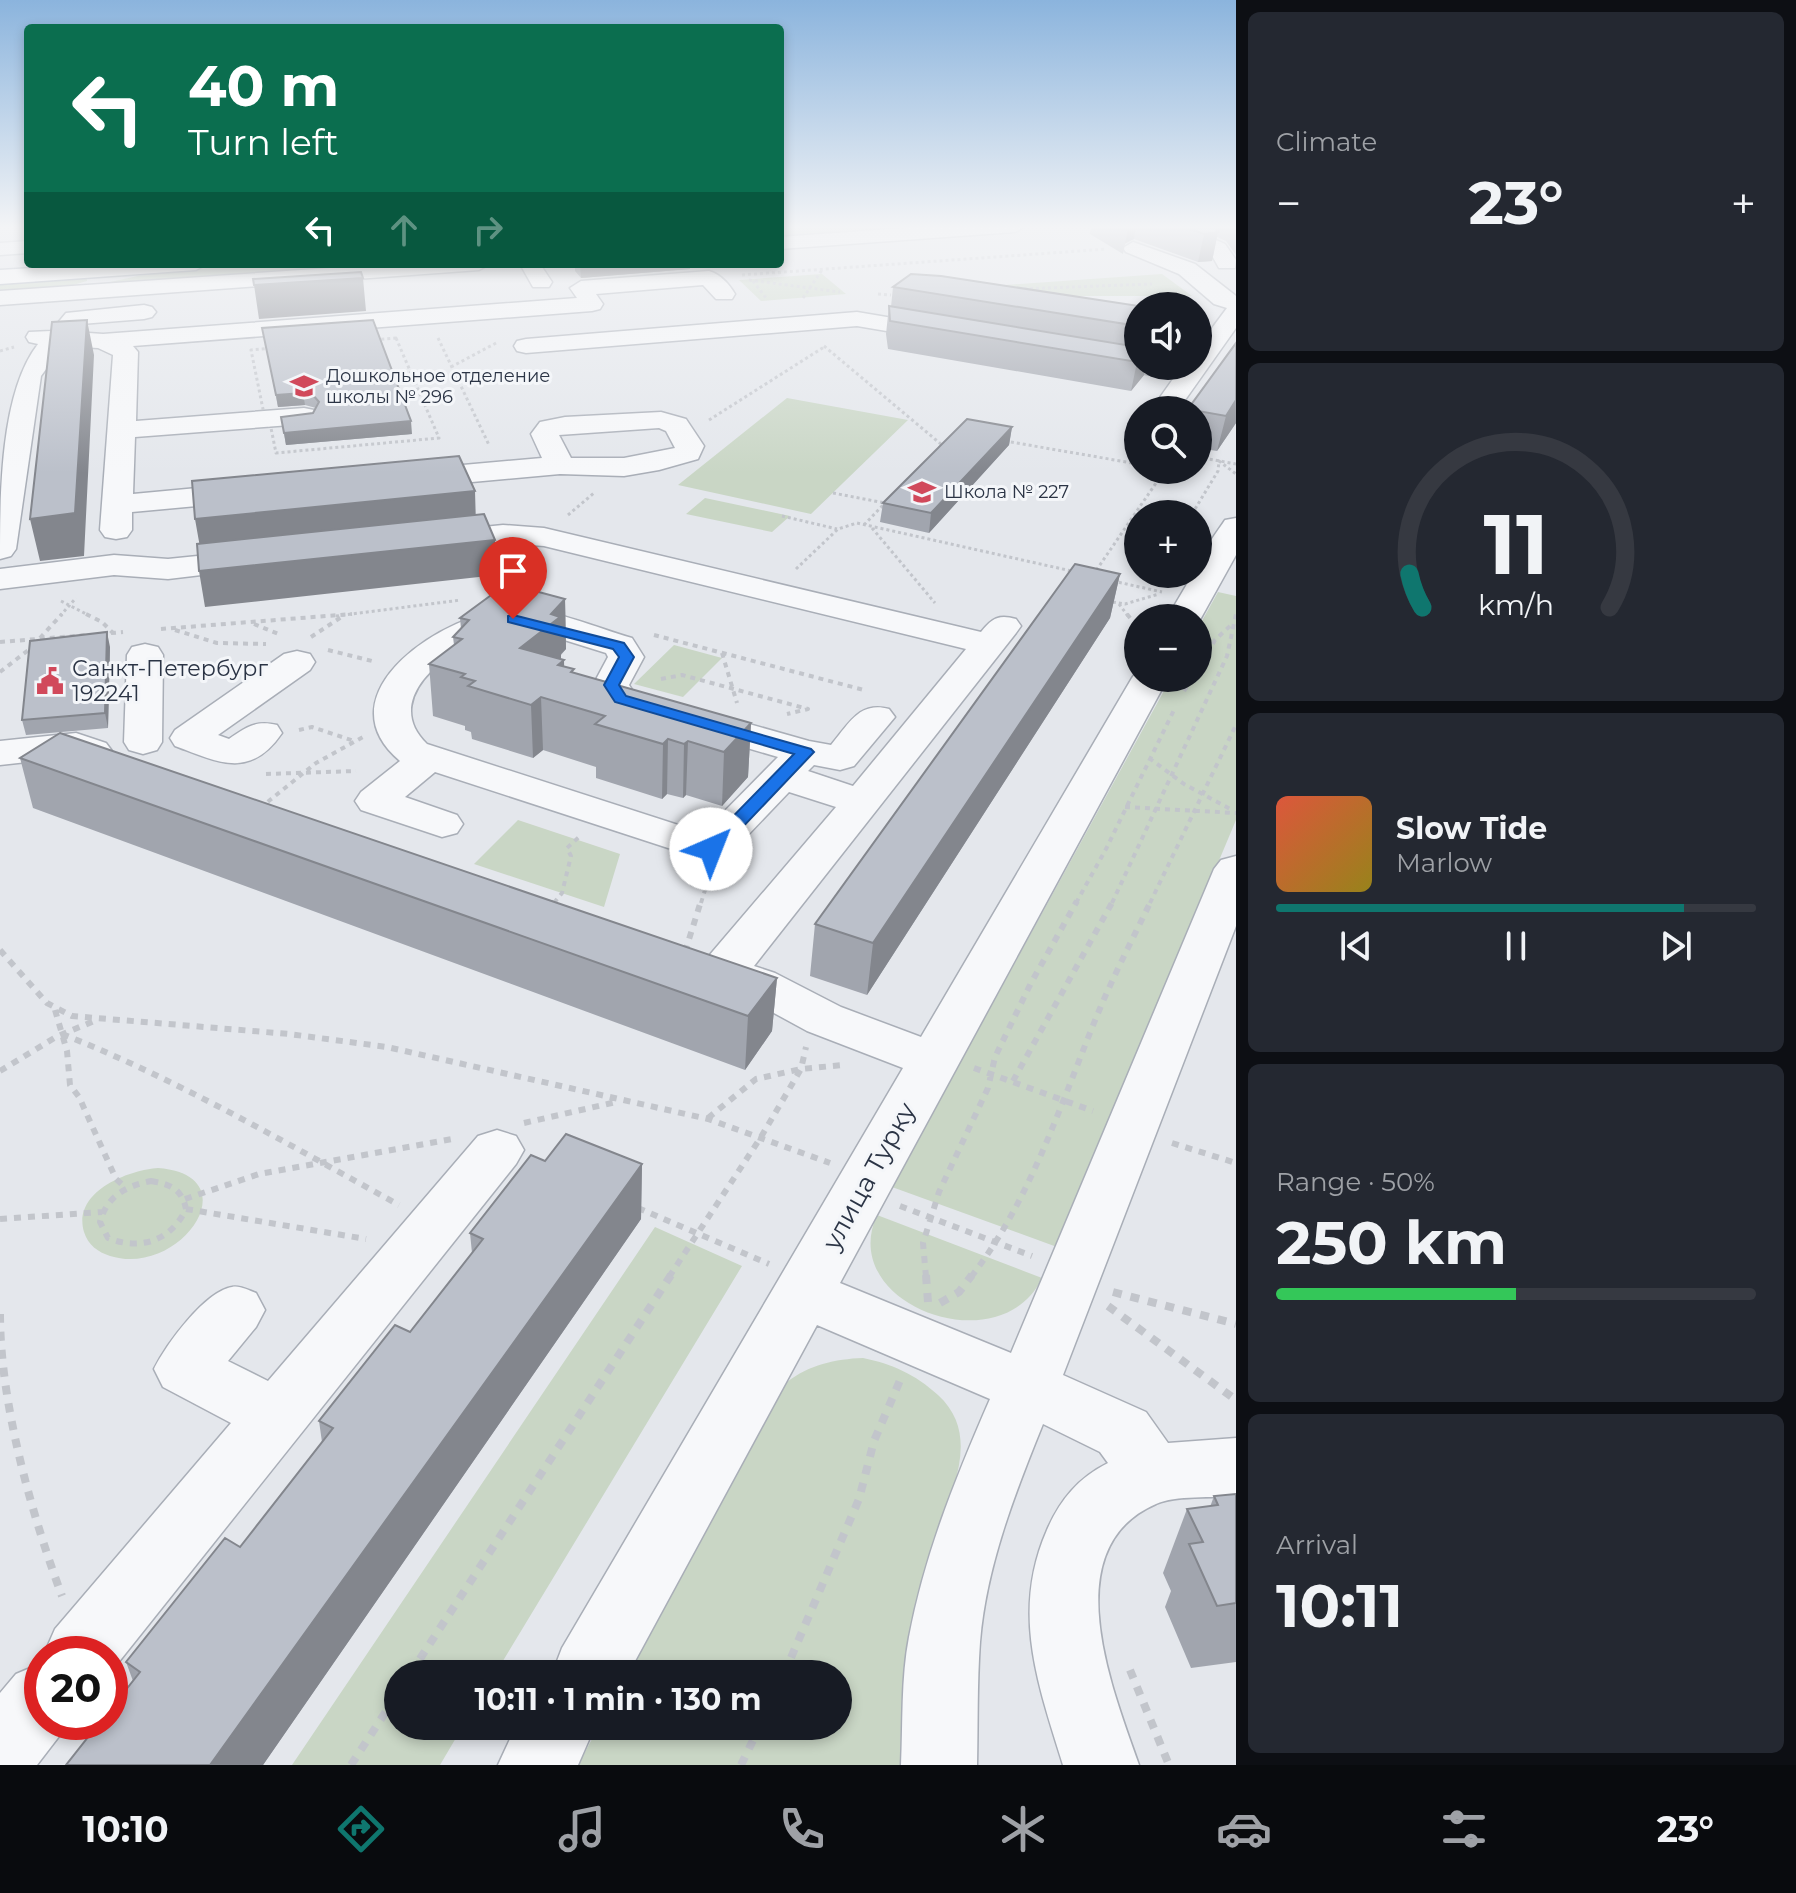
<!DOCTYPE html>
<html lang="en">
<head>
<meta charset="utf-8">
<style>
  body { margin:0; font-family:Montserrat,sans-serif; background:#242831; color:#f1f3f6; height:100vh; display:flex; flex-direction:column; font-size:30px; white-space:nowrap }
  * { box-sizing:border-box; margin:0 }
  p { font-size:26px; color:#9ea1a6 }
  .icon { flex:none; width:44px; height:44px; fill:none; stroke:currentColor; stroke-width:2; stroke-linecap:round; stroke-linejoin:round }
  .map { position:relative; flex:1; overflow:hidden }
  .side { display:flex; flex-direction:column; gap:12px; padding:12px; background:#0d0f14; width:560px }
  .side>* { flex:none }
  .guide { position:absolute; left:24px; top:24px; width:760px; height:244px; border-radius:8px; box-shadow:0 4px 12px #0003; background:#0b6e4f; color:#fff; overflow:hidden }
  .tools { position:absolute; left:1124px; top:292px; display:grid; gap:16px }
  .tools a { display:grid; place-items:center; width:88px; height:88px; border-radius:50%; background:#171b24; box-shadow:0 4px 12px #0003; font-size:40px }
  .speed { position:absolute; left:24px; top:1636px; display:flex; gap:16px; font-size:40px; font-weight:700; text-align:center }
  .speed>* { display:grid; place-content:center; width:104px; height:104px; border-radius:50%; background:#171b24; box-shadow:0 4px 12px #0003; line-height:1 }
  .speed .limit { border:12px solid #d22; background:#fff; color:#111 }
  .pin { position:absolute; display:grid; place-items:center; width:68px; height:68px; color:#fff; margin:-82px -34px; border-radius:50% 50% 50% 0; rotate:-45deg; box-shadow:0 0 8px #0007 }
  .pin .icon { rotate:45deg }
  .me { position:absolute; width:88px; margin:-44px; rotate:44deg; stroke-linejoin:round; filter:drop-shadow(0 0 6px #0008) }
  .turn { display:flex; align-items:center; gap:28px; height:168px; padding:0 32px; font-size:36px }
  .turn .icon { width:104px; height:104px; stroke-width:2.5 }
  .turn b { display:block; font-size:56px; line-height:68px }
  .lanes { display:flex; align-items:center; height:76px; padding:0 32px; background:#0003; justify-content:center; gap:40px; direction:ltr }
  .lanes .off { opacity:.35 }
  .big { font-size:60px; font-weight:700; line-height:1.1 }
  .side .card { flex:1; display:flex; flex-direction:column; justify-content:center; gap:12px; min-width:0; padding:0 28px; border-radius:12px; background:#242831 }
  .side .dial { align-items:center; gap:0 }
  .dial svg { height:208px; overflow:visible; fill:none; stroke:#363941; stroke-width:7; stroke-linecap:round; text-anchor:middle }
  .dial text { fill:#f1f3f6; stroke:none }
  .song { display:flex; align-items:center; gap:24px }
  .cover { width:96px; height:96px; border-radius:12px; background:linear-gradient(135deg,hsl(10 70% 55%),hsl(50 70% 35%)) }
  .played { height:8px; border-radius:4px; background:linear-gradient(90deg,#0f766e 85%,#363941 85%) }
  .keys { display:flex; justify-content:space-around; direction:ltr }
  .heat { display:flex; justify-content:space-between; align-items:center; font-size:44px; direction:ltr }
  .charge { height:12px; border-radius:6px; background:linear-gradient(90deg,#34c759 50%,#363941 0) }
  .trip { position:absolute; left:384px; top:1660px; width:468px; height:80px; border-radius:40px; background:#171b24; box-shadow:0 4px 12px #0003; font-weight:700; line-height:80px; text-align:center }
  .menu { display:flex; height:128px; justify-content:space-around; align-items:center; background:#090b0e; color:#9ea1a6 }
  .menu .icon { width:56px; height:56px }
  .menu .selected { color:#0f766e }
  .menu b { font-size:36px; color:#f1f3f6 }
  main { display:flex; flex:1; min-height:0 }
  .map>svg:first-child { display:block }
  .green { fill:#c9d6c5 }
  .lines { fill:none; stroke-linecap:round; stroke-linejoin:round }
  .minor-casing { stroke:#a9aeb7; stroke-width:3 }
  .major-casing { stroke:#a3abb8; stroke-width:3 }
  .path-far3 { stroke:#c2c5cb; stroke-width:3; stroke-dasharray:3 3; stroke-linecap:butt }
  .path-far2 { stroke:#c2c5cb; stroke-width:4; stroke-dasharray:5 5; stroke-linecap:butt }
  .path-far1 { stroke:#c2c5cb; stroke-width:6; stroke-dasharray:7 7; stroke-linecap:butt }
  .path { stroke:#c2c5cb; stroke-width:8; stroke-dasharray:9 9; stroke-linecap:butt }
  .minor { fill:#f7f8fa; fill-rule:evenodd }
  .major { fill:#fff; fill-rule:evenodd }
  .wall { fill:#a1a5ae }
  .shaded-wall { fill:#83868d }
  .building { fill:#bbc0ca; stroke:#83868d; stroke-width:2 }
  .route { fill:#1a73e8; stroke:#114b97; stroke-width:2 }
  .labels { text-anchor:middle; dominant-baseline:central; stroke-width:6; stroke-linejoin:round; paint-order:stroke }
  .far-poi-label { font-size:18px; fill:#2b3445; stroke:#f4f6f9; text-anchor:start }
  .poi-label { font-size:22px; fill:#2b3445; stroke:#f4f6f9; text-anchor:start }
  .near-street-label { font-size:26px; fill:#2b3445; stroke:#f4f6f9 }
</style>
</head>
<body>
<main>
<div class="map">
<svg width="1236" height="1765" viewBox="0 0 1236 1765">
  <rect width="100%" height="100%" fill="#e4e7ec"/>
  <path class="green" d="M816,226H975L780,240V228Z
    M264,264H436L101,284L156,272Z
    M822,274L846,294L761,301L739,280Z
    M1162,274L1192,296H1012L1005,285Z
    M87,277V281L56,290L0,295V282Z
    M787,398L908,420L811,514L678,485Z
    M705,498L790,516L772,532L686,514Z
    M1218,592L1236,596V820L1057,1247L892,1187L1171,678H1198V628Z
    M674,645L722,658L683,697L634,684Z
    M518,820L620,854L604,907L474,864Z
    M158,1168C251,1175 181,1278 110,1256C98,1252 88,1245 84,1232C72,1192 128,1170 158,1168Z
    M877,1215L1042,1278C1001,1365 836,1305 877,1215Z
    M655,1227L742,1266L495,1674H398V1726H463L440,1765H292Z
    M863,1358C892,1364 915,1374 938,1395C985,1438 947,1498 932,1548C927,1561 924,1575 921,1589C910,1644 909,1708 903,1765H578L599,1726H838V1674H628L787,1382C809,1365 835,1359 863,1358Z"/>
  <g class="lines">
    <g class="minor-casing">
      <path id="minor" d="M932,226H1025L1015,232L780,249V237Z
        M1201,233L1225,244L1236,260L1235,268H1219L1210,252L1191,239L1194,235Z
        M28,241V253L0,255V243Z
        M1133,242L1195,264L1236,296V328L1178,410H1151L1173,379L1130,371L1126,366L1130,361L1138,359V366H1198V347L1227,308L1214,304L1179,274L1126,252L1123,248Z
        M387,264H490L479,270L0,305V291Z
        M520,264H540L552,282L549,287H533Z
        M709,271C720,274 729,284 735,294L732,299H716L703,285L596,294L603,304L600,309L592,311L133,346L138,352L136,421L304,408L314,410L318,416L314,422L304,424L135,437L133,494L251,483L262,486L266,492L262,498L251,501L132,512V530L127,537L116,539L105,537L100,530L113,355L98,348L63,346L41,376L16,549L11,556L0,559C0,495 0,393 38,344L29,342L26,337L29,332L51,331L66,313L144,305L152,307L156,312L152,317L144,319L81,324L75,332L103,334L577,298L570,288L581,281Z
        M857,312L946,327L955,329L958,334L955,339L946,341L857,326L526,353L517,351L514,346L517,341L526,339Z
        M661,412L686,419L704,446L698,459L659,470L624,476L560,474L407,488L397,485L392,479L397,473L407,470L542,458L531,434L540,422L565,417ZM659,428L666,431L675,448L624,458H571L559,435Z
        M1236,518V555L1201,618L1198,623V618H1167L1193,574H1198C1198,556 1215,535 1225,520Z
        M503,525L544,528L981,632C992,618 999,614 1016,619L1021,626L1016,633L754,966L775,973L841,1007L921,1037L1132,678L1138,670V678H1168L840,1283L1011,1353L1214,869L1221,860L1236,856V926L1063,1375L1146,1412L1168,1443L1236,1438V1496C1214,1498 1175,1495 1156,1504C1054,1548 1113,1690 1139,1765H1063C1038,1684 1011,1612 1047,1530C1060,1500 1078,1478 1108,1463L1100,1452L1043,1424C1015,1493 986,1567 980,1642C977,1683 978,1724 977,1765H901C903,1723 901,1678 909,1637C925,1553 956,1477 990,1399L817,1325L628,1674H552L562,1648L903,1068L807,1031L741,995L703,982L696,971L836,807L789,792L726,858L711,862L435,772L405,797L457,815L463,824L457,833L442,837L361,810L355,801L361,792L400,761C319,693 447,611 513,609C553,608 594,627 632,638L644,657L629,685L633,691L809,741L831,745C849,724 859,701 889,709L895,717L854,766L840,770L814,765L808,771L853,786L966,649L544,546L503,543L433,550L422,548L417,541L422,534L433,532ZM512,629L542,633L606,653L608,657L593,685L607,707L778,757L703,833L427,744C374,693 466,636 512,629Z
        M257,550L268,553L273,560L268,567L168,579L114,575L0,589V569L114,555L168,559Z
        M145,644L158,647L163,655L162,742L157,750L143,754L129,750L124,742L127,655L132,647Z
        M297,651L310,654L315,662L310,670L218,735L229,739C246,727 256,720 277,725L282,733C250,780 218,762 175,746L170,738L175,730L284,654Z
        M76,733L106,743L112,751L106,759L92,763L72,757L0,765V741Z
        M497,1130L516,1136L524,1150L516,1164L110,1673V1654H44L55,1629L231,1423L163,1387L154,1369C166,1345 204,1292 232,1287C239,1285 248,1290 256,1293L265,1310L256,1327L228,1361L268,1381L478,1136Z
        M42,1663V1722H70L37,1765H0V1693L16,1674Z
        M516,1726H595L578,1765H498Z"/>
    </g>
    <g class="major-casing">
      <path id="major" d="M98,264H207L196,270L0,284V270Z"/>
    </g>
    <path class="path-far3" d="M742,275L1107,249
      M749,280L840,292
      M753,281L766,298
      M1018,289L1152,284
      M878,294L891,295
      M803,298L822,270
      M396,338L439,438L276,453L271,428L265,419L251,350Z
      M438,338L489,445
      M824,346L942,445L939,448
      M0,351L14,347
      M451,367L498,342
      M709,420L824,347
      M1005,441L1138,464
      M1198,457L1236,464
      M833,493L885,503
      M1192,514L1218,471L1219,461L1236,474
      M568,515L594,493
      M782,516L837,529
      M864,525L885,503
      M872,528L935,603
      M796,569L838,529L857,523L1076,572
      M1093,575L1165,470
      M1113,581L1162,592
      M504,591L526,561
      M61,601L90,616
      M1107,601L1125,604L1159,594
      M1119,604L1128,616
      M60,616L76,598
      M336,616L461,600"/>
    <path class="path-far2" d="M86,614L102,622L113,633
      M1127,614L1138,628
      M254,624L281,635
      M161,629L352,614
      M175,630L217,643L266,644
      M101,634L123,632
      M654,635L864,690
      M311,637L343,616
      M40,638L62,614
      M0,642L87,635
      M328,650L376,662
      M722,653L737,703
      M1198,670L1215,640L1230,626
      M0,672L31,648
      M661,679L682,675L808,709L787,714
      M1184,691L1193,678
      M299,730L312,727L354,741
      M1149,758L1184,784L1232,810
      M266,774L356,771
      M1125,807L1236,813
      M260,808L316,763L363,737
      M554,903L562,893L571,856L567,848L579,837
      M701,903L709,877
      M1076,903L1106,849L1174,710
      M1112,903L1227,656L1236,614
      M1150,903L1236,725"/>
    <path class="path-far1" d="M550,907L555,901
      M0,950L47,1003L72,1016L289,1034L387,1047L708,1119L830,1163
      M685,952L701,901
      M55,1010L67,1051L70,1085L79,1097L116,1179L126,1188
      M62,1034C179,1080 289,1145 399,1205
      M974,1068L1093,1111
      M0,1071L56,1037L94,1021
      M1013,1081L1113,901
      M708,1118L756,1079L801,1069L843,1065
      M524,1123L616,1102
      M1172,1143L1236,1163
      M151,1181C170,1184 182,1189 186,1209C171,1241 140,1251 108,1238L100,1222C107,1196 126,1186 151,1181Z
      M185,1199L259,1174L452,1139
      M900,1206L1032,1256
      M638,1208L769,1264
      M186,1209L366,1239
      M0,1219L102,1212
      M669,1277L761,1137L801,1069L806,1047
      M926,1277L923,1243L939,1192L988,1088L995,1057L1031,983L1077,901
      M971,1277C1033,1197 1062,1099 1101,1006C1116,971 1134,936 1151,901"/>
    <path class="path" d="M926,1275L928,1302
      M1113,1292L1236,1324
      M940,1303L959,1292L972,1275
      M1108,1306L1236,1400
      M0,1314C0,1402 31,1513 62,1596
      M1130,1670L1169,1765
      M410,1674L671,1275
      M784,1674L859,1499L874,1441L901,1378
      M351,1765L398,1693
      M741,1765L760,1726"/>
    <use href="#minor" class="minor"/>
    <use href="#major" class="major"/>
  </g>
  <path class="wall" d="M1091,226H1236V255L1226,241L1217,237L1212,261L1198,262L1134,239L1125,244L1123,254L1090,234Z
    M575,264H690V269L581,278L575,271Z
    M893,287L1138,306V366H1146L1144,375L1131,391L888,349L886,334L889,306L891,307Z
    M262,328L412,434L286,445L281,417L313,413L316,408L305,405L278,407Z
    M1236,343V423L1217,451L1198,448V410H1188Z
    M1012,427L1009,445L929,533L880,522L883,503Z
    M1120,574L1110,618L867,995L810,976L815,924Z
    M565,599L566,649L561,655V659L564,660V667L574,673L751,723L748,777L722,806L686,795L683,798L667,794L662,799L596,778V767L543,750L533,758L472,739L471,732L465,730V726L433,716L429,664L454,645L453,637L461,629L460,618Z
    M110,647L108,728L26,735L22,720Z
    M20,758L777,978L772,1031L745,1070L33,808Z
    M545,1161L642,1164L641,1219L263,1765H66L133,1681L126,1662L240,1547L322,1442L319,1421L410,1332L472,1253L470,1233Z
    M1236,1494V1662L1191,1668L1165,1607L1171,1591L1163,1573L1187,1509L1210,1507L1214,1496Z"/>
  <path class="shaded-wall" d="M1129,226H1136L1134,239L1125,243Z
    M1218,232L1212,261L1198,262L1204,234Z
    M580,264H690V269L581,278Z
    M363,278L366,311L259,319L254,285Z
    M87,320L94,355L84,556L40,561L30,519Z
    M1138,360V366H1146L1144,375L1131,391L1137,362Z
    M303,393L305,405L278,407L276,395Z
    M1236,400V423L1217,451L1226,416Z
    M411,421L412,434L286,445L284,433Z
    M1012,427L1009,445L929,533L931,513Z
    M475,491L476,525L201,553L195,519Z
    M495,540L497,575L205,607L199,571Z
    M1120,574L1110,618L867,995L873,943Z
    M565,599L566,649L561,654V662L564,660L565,704L520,648Z
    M107,632L110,647L108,728L105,713Z
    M541,697L543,750L533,758L531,705Z
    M751,723L748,777L722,806L724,752Z
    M668,739L667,794L662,799L663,744Z
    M688,741L686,795L683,798L684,744Z
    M777,978L772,1031L745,1070L748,1016Z
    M642,1164L641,1219L263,1765H210Z"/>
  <path class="building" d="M1182,226H1214L1218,232L1204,234Z
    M361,272L363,278L254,285L253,279Z
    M911,274L941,276L1139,306L1138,326L893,287Z
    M889,306L1138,347V360L1137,362L890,321Z
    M87,320L75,513L30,519L52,322Z
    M373,320L411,421L284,433L281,417L313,413L319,402L313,395L303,393L276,395L262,328Z
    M1236,343V400L1226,416L1198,411V410L1188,409Z
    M967,419L1012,427L931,513L883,503Z
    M459,456L475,491L195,519L192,481Z
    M484,514L495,540L199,571L197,544Z
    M1075,564L1120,574L873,943L815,924Z
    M520,587L565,599L551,614L560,617L520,648L564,660L558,665L574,669L571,672L751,723L724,752L688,741L684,744L668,739L663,744L595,724L605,716L541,697L531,705L468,686L475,681L461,677L465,674L429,664L462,639L453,637L469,620L460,618L498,590L511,594Z
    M107,632L105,713L22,720L30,641Z
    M60,733L777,978L748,1016L20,758Z
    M566,1134L642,1164L210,1765H66L100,1722H110V1710L140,1672L126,1662L225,1538L240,1547L333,1428L319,1421L395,1325L410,1332L483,1239L470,1233L531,1155L545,1161Z
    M1236,1494V1603L1217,1606L1189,1544L1203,1542L1187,1509L1218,1505L1214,1496Z"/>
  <linearGradient id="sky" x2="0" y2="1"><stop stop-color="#8bb4dd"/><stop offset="0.48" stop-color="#f3f4f6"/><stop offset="1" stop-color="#f3f4f6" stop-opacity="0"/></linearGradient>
  <rect width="1236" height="473" fill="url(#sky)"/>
  <path class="route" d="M513,615L624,643L634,657L619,685L626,696L811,749L814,752L718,853H705L703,849L705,845L794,754L615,702L604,685L619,657L613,649L508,622V616Z"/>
  <defs>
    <g id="school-bare" transform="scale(2.16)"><path d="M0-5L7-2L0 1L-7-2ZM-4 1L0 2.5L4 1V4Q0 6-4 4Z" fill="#d1495b" stroke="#f4f6f9" stroke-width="2.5" paint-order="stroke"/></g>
    <g id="civic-bare" transform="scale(2.16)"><path d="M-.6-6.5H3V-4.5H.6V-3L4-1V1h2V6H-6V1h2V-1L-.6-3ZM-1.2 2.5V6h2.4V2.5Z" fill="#d1495b" stroke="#f4f6f9" stroke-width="2.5" paint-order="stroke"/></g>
  </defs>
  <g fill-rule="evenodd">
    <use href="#school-bare" x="304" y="386"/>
    <use href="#school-bare" x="922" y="492"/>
    <use href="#civic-bare" x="50" y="681"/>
  </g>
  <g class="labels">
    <g class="far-poi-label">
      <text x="326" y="376">Дошкольное отделение<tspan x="326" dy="21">школы № 296</tspan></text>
      <text x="944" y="492">Школа № 227</text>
    </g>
    <g class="poi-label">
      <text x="72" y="668">Санкт-Петербург<tspan x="72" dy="25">192241</tspan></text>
    </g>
    <g class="near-street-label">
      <text transform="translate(869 1176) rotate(-61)">улица Турку</text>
    </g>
  </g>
</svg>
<div class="tools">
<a><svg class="icon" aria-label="sound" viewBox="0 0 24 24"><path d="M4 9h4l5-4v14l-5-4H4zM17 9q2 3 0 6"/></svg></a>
<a><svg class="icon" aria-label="search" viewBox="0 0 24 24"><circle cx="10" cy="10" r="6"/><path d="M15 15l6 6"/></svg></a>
<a>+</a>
<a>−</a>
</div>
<div class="speed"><div class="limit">20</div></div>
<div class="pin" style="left:513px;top:619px;background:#d93025"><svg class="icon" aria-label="arrive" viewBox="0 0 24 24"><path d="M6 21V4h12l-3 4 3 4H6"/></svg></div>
<svg class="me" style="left:711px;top:849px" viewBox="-20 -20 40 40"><circle r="19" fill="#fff"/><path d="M0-13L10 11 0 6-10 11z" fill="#1a73e8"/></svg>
<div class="trip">10:11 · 1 min · 130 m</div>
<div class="guide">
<div class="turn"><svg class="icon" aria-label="left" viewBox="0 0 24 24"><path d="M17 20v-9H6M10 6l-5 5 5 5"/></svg><div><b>40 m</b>Turn left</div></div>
<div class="lanes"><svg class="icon" aria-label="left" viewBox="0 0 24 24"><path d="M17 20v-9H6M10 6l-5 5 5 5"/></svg><svg class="icon off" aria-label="ahead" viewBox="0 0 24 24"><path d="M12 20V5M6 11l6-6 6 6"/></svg><svg class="icon off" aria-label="right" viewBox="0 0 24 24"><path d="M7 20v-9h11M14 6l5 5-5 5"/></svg></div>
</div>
</div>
<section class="side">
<div class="card"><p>Climate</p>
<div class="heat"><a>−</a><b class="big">23°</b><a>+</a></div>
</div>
<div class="card dial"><svg viewBox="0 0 100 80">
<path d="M14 69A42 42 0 1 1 86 69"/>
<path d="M14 69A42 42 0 0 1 9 56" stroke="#0f766e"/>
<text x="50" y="56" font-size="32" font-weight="700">11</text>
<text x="50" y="72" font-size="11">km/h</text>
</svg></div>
<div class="card">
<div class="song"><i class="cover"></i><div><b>Slow Tide</b><p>Marlow</p></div></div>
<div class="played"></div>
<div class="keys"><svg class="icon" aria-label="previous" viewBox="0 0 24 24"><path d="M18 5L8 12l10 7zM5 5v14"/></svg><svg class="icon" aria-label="pause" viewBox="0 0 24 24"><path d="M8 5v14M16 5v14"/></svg><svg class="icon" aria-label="next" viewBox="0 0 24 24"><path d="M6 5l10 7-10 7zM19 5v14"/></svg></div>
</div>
<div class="card"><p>Range · 50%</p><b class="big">250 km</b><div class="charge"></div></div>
<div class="card"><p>Arrival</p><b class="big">10:11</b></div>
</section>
</main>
<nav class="menu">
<b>10:10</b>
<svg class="icon selected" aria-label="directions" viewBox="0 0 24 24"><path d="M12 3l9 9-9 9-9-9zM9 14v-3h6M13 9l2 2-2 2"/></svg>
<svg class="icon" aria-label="music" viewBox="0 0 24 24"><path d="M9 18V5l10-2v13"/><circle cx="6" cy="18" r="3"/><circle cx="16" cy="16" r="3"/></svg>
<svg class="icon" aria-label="phone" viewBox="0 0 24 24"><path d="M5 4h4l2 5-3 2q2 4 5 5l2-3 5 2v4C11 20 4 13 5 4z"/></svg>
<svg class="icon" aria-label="climate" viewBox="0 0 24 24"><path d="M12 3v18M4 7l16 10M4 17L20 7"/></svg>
<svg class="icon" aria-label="car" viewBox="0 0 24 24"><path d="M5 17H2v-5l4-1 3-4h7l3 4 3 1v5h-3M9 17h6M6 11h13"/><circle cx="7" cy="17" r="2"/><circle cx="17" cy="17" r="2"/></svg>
<svg class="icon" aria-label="filters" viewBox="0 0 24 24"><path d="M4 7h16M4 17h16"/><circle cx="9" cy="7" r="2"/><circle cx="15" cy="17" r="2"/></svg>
<b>23°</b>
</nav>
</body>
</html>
